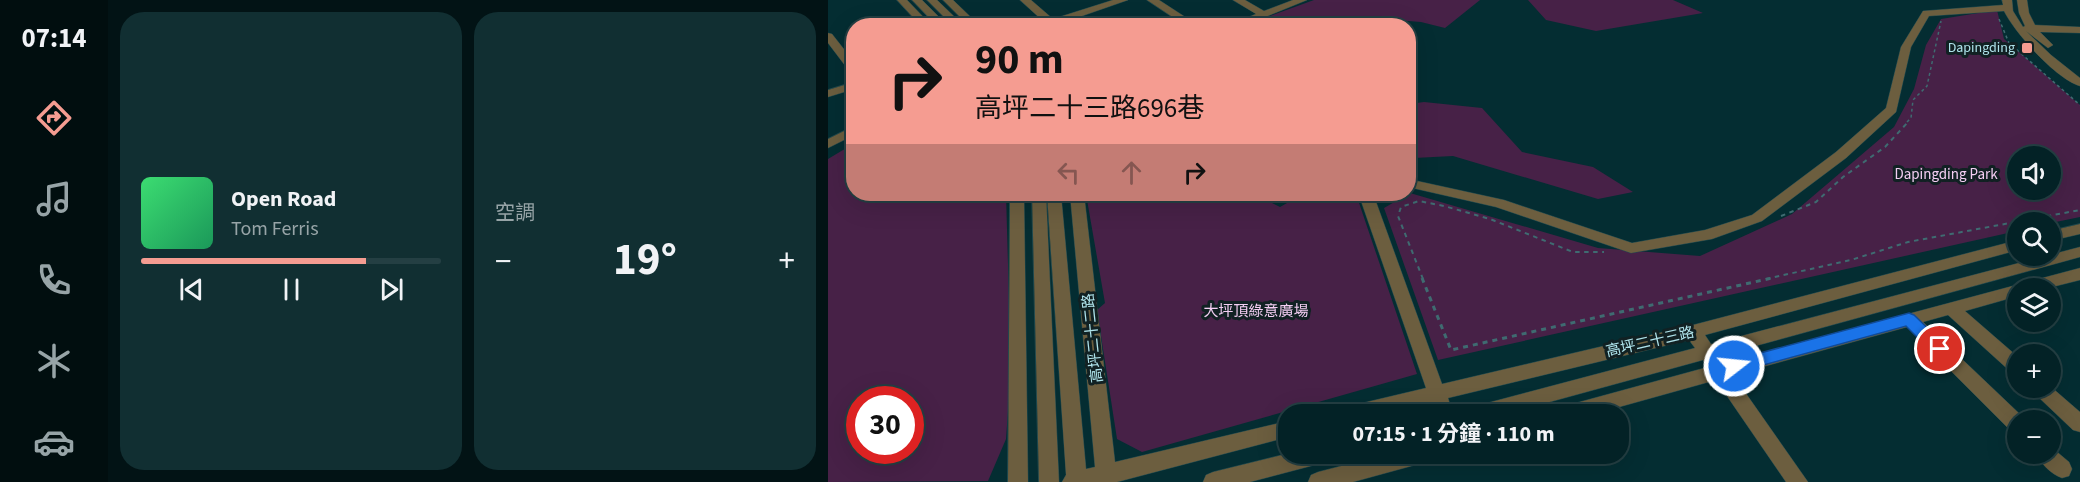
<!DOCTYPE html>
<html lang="zh-TW">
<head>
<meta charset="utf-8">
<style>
  body { margin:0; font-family:"Source Sans 3","Noto Sans TC",sans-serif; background:#112f32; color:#f1f3f6; height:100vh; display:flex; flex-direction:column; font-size:22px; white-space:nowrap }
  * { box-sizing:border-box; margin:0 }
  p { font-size:20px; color:#97a4a7 }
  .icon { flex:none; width:33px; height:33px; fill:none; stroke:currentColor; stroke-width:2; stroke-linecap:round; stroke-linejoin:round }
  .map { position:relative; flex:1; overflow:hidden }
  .details { display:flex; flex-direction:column; gap:12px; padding:12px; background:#021315; width:720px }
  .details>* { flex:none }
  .guide { position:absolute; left:18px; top:18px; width:570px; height:183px; border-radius:24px; box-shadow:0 6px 24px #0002,0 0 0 2px #243f43; background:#f59c91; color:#111; overflow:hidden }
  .fabs { position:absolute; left:1179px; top:146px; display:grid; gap:12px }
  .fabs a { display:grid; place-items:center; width:54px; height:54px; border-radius:50%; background:#032226; box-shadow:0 6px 24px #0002,0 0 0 2px #243f43; font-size:30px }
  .speed { position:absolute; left:18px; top:386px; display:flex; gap:12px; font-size:30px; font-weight:700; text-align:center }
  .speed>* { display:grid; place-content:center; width:78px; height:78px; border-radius:50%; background:#032226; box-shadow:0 6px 24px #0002,0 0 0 2px #243f43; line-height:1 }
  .speed .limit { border:9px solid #d22; background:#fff; color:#111 }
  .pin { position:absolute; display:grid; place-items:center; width:51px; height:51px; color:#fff; margin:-26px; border:3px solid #fff; border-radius:50%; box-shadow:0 2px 6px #0007 }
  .me { position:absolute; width:66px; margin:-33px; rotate:74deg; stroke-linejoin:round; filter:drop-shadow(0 0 4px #0008) }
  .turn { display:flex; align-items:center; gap:21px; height:126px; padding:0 30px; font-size:27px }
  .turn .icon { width:78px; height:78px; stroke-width:2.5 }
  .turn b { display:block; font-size:42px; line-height:51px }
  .lanes { display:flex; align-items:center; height:57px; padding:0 30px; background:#0003; justify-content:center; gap:30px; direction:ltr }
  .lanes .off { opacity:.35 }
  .big { font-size:45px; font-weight:700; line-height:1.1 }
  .details .card { flex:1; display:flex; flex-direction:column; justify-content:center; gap:9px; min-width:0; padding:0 21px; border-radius:24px; background:#112f32 }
  .song { display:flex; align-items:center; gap:18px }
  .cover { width:72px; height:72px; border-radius:9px; background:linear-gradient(135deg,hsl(140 70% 55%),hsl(150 70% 35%)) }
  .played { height:6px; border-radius:3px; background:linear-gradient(90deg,#f59c91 75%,#243f43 75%) }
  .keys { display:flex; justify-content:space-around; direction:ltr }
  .heat { display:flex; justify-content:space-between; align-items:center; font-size:33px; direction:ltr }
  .details .tiles { flex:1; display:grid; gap:12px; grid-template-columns:repeat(2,1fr) }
  .trip { position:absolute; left:450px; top:404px; width:351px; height:60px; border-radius:24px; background:#032226; box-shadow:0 6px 24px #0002,0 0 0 2px #243f43; font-weight:700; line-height:60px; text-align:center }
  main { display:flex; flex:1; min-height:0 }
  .tab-bar { display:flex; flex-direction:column; width:108px; justify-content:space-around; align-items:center; background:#010e0f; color:#97a4a7 }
  .tab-bar .icon { width:42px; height:42px }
  .tab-bar .on { color:#f59c91 }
  .tab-bar b { font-size:27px; color:#f1f3f6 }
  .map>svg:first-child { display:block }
  .green { fill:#472147; fill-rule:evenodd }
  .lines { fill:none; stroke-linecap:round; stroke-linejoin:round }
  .minor-casing { stroke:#1f4a50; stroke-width:1 }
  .path-far2 { stroke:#3f6b71; stroke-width:1.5; stroke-dasharray:3 3; stroke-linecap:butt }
  .path-far1 { stroke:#3f6b71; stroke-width:2; stroke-dasharray:4.5 4.5; stroke-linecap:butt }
  .path { stroke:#3f6b71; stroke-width:3; stroke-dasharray:5 5; stroke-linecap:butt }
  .minor { fill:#6c5e3f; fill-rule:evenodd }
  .route { fill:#1a73e8; stroke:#114b97; stroke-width:1.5 }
  .poi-dot { fill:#f59c91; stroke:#112123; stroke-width:2 }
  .labels { text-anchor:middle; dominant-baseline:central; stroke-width:6; stroke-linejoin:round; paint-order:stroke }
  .far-poi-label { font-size:14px; fill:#afe3eb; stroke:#112123; text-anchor:end }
  .park-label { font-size:15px; fill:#f4cef3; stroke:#112123 }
  .street-label { font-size:15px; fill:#afe3eb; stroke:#112123 }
</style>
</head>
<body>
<main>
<nav class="tab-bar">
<b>07:14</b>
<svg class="icon on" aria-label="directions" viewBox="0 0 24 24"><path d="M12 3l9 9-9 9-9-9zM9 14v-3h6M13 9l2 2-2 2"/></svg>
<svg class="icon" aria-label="music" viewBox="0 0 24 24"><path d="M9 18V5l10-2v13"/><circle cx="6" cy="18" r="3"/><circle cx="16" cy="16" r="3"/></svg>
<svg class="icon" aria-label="phone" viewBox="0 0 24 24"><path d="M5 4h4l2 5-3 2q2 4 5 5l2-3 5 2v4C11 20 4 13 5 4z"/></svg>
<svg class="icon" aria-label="climate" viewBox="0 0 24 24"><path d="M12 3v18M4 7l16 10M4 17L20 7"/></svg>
<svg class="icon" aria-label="car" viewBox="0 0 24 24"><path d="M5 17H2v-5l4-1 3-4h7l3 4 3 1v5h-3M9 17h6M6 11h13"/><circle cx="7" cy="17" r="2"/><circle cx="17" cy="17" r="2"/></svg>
</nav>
<section class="details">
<div class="tiles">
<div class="card">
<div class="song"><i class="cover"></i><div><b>Open Road</b><p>Tom Ferris</p></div></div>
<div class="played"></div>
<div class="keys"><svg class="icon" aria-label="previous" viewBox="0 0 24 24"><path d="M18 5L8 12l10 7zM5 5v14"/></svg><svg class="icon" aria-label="pause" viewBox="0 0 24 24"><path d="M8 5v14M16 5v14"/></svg><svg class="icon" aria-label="next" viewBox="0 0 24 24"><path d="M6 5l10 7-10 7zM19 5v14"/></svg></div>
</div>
<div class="card"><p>空調</p>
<div class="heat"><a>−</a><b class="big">19°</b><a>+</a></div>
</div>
</div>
</section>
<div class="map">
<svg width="1252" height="482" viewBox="0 0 1252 482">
  <rect width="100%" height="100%" fill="#042d32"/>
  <path class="green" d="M486,0H652L617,28L593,22L556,19L550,26H415Z
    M700,0H845L875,13L768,31L718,20Z
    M1169,10L1176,39L1252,105V217L1223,223L1190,222L1189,231L610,360L556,208L582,193L770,248L872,256L964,214L1066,127L1086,89L1098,45L1113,19ZM1190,156H1222V189H1190Z
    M596,102L654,108L694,152L765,167L805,192L770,199L625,156L586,158L581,161V104Z
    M25,144L26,194H178L183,370L178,439L160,481L0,482V159ZM32,399H82V450H32Z
    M258,194H450L434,198L452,207L475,194H528L589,374L314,452L289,439L269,310L277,303Z"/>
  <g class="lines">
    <g class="minor-casing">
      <path id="minor" d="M69,0H79L104,26H93Z
        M84,0H94L120,26H109Z
        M99,0H109L136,26H125Z
        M115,0H125L152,26H141Z
        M192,0H203L225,19L285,0H300L231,24L232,26H209L216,22Z
        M319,0H331L371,26H358Z
        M405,0H417L436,11L465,0H479L415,26H399L428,14Z
        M1174,0H1184L1185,11L1195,27L1197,26L1191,13L1189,0H1199L1201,13L1207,25L1252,27V33L1212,32L1225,45L1220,48L1198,31L1223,55L1252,78V86C1228,79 1187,33 1176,11L1101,16L1083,47L1068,112L1018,158L934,221L884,239L803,253L668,207L580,187V179L676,200L804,243L877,230L924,215L1008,152L1058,108L1073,47L1095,11L1175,5Z
        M0,33L4,34L26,62V73L22,72L0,43Z
        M26,82V89L0,97V90Z
        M26,126V135L0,148V139Z
        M182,194H196L200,482H180Z
        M204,194H218L231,482H211Z
        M219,194H233L258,469L267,467L242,194H256L287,462L460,421V437L289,482H234L238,475Z
        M536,194H552L547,199L614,384L865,325L1190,240V250L877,335L883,344L1252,247V257L891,356L897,363L1252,268V280L1220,288H1190V296L1137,311L1190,357V375L1184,373L1120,315L1095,322L1197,419L1190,420V433L1183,431L1079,327L905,375L980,482H958L888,380L766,414H728L730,408L737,406L880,367L875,360L678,414H639L641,408L648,406L867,348L861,340L620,398L625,414H607L603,403L556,414H513L515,408L522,406L598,388L532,198Z
        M1252,224V234L1222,241V231Z
        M1222,386L1252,412V432L1245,430L1205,392L1202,387Z
        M1222,446L1241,462L1244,469L1241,476L1234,478C1223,474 1213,464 1208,453H1222Z
        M462,453H508L505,459L498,462L422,482H375L378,475L385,472Z
        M564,453H608L605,459L598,462L525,482H480L483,475L490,472Z"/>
    </g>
    <path class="path-far2" d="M1171,19L1181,43L1252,105
      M1079,122L1083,118L1085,100L1099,86L1113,21"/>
    <path class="path-far1" d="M953,216L988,202L1015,177L1057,147L1081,121
      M595,279L570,216L573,207L591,201L616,206L662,219L745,252H776
      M938,279L1023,260L1080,242L1252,210"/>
    <path class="path" d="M594,278L623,350L944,278"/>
    <use href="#minor" class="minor"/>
  </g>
  <path class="route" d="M1081,313L1086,315L1117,345L1120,349L1117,354L1112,356L1106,354L1078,326L906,373L901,371L898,366L901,362L906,360Z"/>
  <rect class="poi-dot" x="1193" y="42" width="12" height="12" rx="3"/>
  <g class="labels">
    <g class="far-poi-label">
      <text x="1187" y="48">Dapingding</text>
    </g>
    <g class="park-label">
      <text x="1118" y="174">Dapingding Park</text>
      <text x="428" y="311">大坪頂綠意廣場</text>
    </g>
    <g class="street-label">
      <text transform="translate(265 338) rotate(-96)">高坪二十二路</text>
      <text transform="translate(822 342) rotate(-13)">高坪二十三路</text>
    </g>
  </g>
</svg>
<div class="fabs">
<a><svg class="icon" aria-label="sound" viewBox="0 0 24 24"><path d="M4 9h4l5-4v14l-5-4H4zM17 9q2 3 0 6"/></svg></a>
<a><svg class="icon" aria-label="search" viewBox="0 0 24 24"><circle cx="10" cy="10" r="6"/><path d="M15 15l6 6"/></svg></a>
<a><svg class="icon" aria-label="layers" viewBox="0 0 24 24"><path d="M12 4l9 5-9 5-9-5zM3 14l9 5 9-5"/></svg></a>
<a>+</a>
<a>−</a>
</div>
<div class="speed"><div class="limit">30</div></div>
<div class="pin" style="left:1112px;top:349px;background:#d93025"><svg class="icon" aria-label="arrive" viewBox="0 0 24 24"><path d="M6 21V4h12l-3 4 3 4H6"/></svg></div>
<svg class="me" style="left:906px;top:366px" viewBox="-20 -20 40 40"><circle r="17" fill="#1a73e8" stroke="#fff" stroke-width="3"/><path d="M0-11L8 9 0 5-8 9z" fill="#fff"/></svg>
<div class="trip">07:15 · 1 分鐘 · 110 m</div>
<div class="guide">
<div class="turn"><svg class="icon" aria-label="right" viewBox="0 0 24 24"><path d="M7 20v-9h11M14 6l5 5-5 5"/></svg><div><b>90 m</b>高坪二十三路696巷</div></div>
<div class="lanes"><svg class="icon off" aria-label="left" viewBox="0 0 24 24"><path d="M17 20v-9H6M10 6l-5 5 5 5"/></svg><svg class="icon off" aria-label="ahead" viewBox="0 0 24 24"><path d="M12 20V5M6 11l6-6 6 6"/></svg><svg class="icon" aria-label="right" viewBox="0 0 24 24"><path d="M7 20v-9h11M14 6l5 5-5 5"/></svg></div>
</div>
</div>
</main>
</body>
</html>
